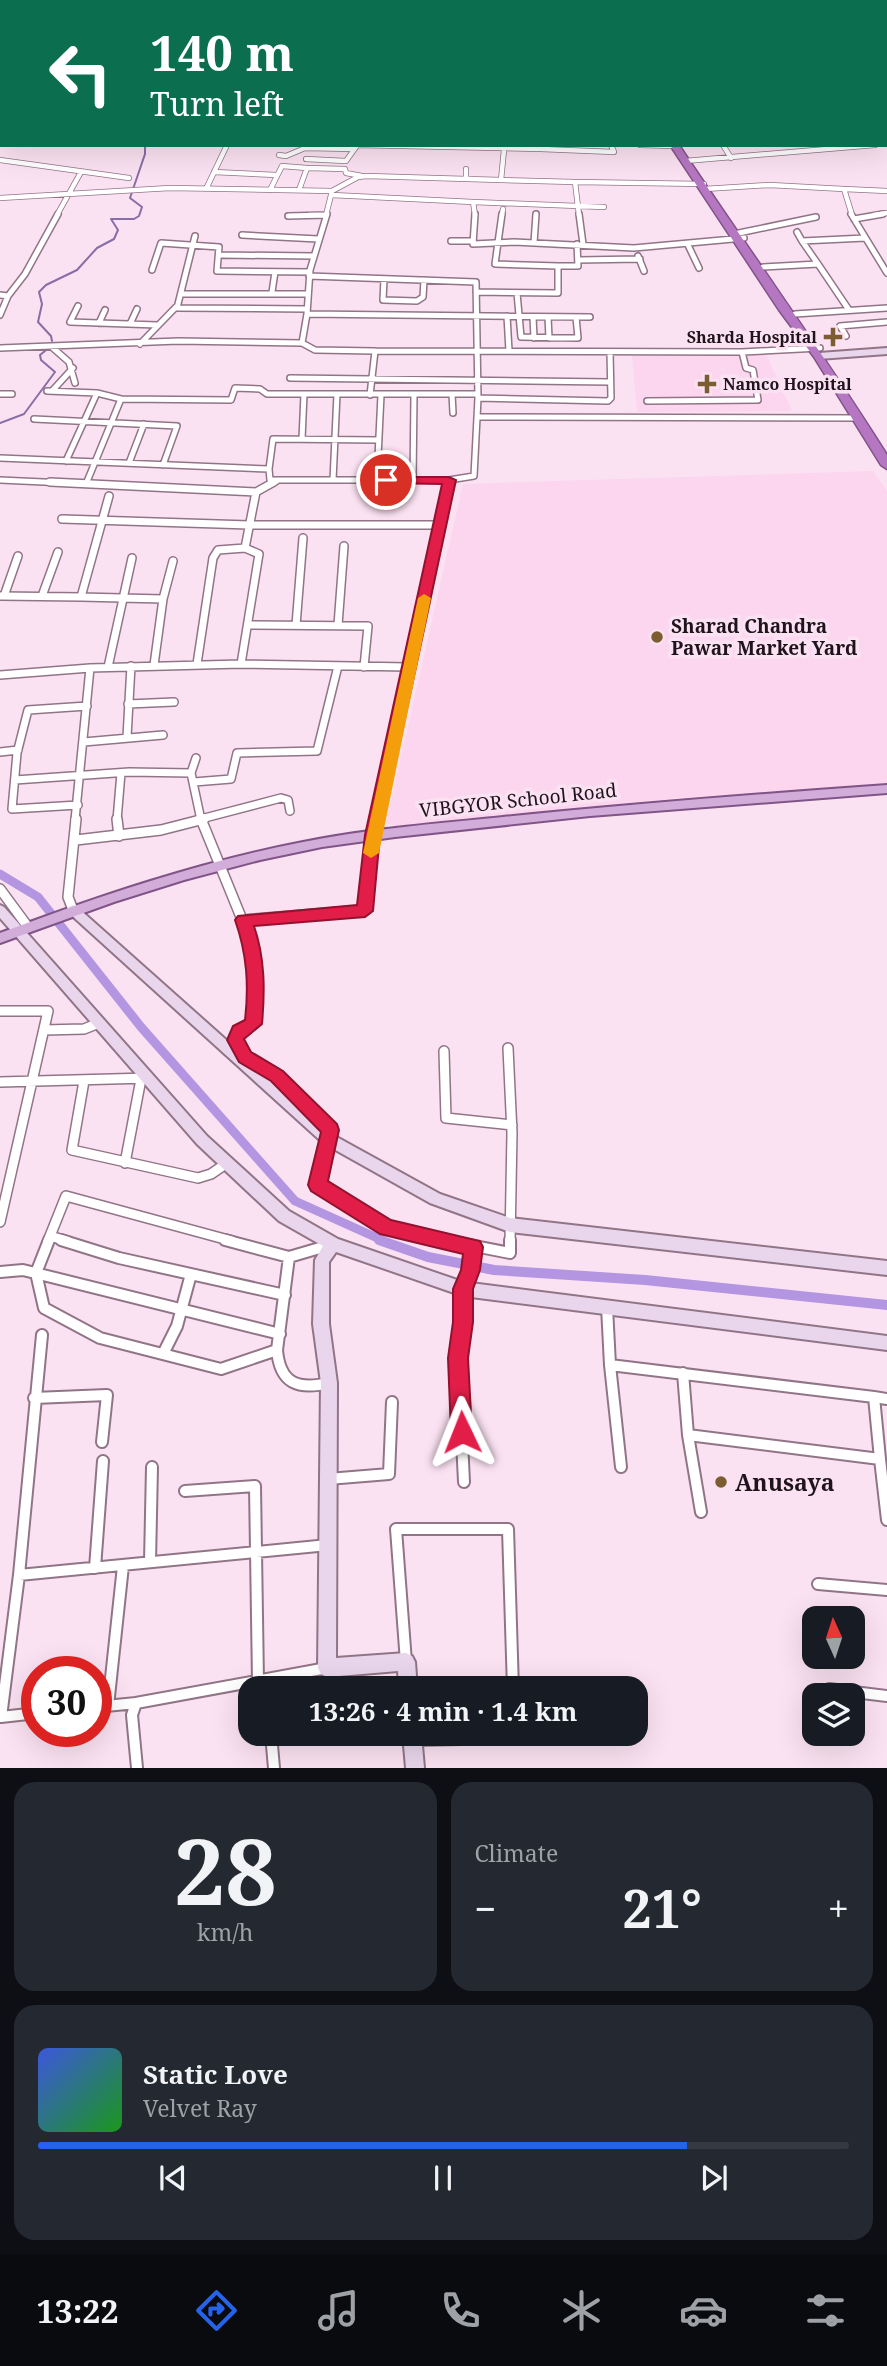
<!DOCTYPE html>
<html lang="en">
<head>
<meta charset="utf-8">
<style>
  body { margin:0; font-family:"Noto Serif",serif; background:#242831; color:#f1f3f6; height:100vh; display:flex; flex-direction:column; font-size:26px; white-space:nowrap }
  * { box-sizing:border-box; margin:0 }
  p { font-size:23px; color:#9ea1a6 }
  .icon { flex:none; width:38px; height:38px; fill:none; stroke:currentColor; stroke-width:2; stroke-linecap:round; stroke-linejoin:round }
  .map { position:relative; height:1768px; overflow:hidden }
  .side { display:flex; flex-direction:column; gap:14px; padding:14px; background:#0d0f14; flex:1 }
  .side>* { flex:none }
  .top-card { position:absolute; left:0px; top:0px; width:887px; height:147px; box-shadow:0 7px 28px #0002; background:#0b6e4f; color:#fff; overflow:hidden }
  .needle { width:46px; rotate:357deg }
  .controls { position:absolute; left:802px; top:1606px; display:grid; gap:14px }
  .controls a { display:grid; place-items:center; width:63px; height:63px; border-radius:14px; background:#171b24; box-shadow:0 7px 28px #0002; font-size:35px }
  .speed { position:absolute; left:21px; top:1656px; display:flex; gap:14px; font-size:35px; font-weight:700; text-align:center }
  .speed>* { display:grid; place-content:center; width:91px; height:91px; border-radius:50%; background:#171b24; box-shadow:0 7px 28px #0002; line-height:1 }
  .speed .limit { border:10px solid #d22; background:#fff; color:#111 }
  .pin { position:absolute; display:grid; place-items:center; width:60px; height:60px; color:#fff; margin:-30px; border:4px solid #fff; border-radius:50%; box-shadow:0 2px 7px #0007 }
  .me { position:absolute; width:77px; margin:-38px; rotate:358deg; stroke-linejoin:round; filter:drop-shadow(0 0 5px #0008) }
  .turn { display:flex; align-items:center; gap:24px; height:147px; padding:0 35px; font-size:32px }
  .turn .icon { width:91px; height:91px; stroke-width:2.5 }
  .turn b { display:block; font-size:49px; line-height:60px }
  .big { font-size:52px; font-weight:700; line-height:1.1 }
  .side .widget { flex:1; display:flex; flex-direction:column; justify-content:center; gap:10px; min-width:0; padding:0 24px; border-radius:21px; background:#242831 }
  .side .dial { align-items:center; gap:0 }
  .dial b { font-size:91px; line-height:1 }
  .song { display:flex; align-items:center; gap:21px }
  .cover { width:84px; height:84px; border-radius:10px; background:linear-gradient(135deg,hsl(230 70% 55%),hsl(120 70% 35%)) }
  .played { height:7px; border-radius:4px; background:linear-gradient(90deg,#2563eb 80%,#363941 80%) }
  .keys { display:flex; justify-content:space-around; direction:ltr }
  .heat { display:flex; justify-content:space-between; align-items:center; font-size:38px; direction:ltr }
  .side .tiles { flex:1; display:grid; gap:14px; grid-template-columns:1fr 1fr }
  .widget:last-child { grid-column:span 2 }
  .trip { position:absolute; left:238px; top:1676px; width:410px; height:70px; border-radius:21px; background:#171b24; box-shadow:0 7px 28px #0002; font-weight:700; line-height:70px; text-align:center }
  .menu { display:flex; height:112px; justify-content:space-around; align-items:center; background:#090b0e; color:#9ea1a6 }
  .menu .icon { width:49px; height:49px }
  .menu .current { color:#2563eb }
  .menu b { font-size:32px; color:#f1f3f6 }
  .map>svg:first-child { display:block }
  .built { fill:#fcd5ee }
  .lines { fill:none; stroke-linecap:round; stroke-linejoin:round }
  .stream { stroke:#876ea6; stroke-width:2 }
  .canal-far1 { stroke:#b495e1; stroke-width:9 }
  .canal { stroke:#b495e1; stroke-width:10 }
  .street-far4-casing { stroke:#917587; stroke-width:6 }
  .street-far3-casing { stroke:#917587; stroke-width:8 }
  .street-far2-casing { stroke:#917587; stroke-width:10 }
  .street-far1-casing { stroke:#917587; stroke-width:12 }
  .street-casing { stroke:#917587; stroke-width:14 }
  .secondary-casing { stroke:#917587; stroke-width:4 }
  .primary-casing { stroke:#805487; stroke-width:4 }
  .highway-casing { stroke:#805487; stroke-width:3 }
  .street-far4 { stroke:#fff; stroke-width:4.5 }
  .street-far3 { stroke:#fff; stroke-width:5 }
  .street-far2 { stroke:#fff; stroke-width:7 }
  .street-far1 { stroke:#fff; stroke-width:9 }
  .street { stroke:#fff; stroke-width:10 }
  .secondary { fill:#e9d6ec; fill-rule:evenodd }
  .primary { fill:#d3adda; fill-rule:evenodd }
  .highway { fill:#b577c1; fill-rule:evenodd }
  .route { fill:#e11d48; stroke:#92132f; stroke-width:2 }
  .slow { fill:#f59e0b }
  .poi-dot { fill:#7c5d32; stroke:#fbe2f2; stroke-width:2.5 }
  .labels { text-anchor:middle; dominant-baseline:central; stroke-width:7; stroke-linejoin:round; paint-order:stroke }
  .far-poi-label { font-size:16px; font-weight:bold; fill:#1f141b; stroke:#fbe2f2; text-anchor:end }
  .poi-label { font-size:19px; font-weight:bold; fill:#1f141b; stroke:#fbe2f2; text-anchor:start }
  .street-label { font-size:19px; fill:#1f141b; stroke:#fbe2f2 }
  .near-poi-label { font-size:23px; font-weight:bold; fill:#1f141b; stroke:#fbe2f2; text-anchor:start }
</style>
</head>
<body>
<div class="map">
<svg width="887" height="1768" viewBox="0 0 887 1768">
  <rect width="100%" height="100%" fill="#fbe2f2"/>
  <path class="built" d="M766,354L792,411L637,412L632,356Z
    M873,471L887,491V784L678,798L396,826L386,823L463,484Z"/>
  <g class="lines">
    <path class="stream" d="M52,341L51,336L38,322L42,304L39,292L46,285L77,270L97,248L114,239L118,230L111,219H134L139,216L142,207L130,198L145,154V145
      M0,423L24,414L55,372L41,360L40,355L45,351"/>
    <path class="canal-far1" d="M0,874L38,897L141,1027L295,1201L384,1241"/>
    <path class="canal" d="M379,1240L428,1257L494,1270L645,1280L887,1305"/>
    <g class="street-far4-casing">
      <path id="street-far4" d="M862,0H886
        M249,2L291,0
        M699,2L734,0
        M0,84L2,81
        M886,131L887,134
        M356,145L541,149L540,145
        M640,145L674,146
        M723,145L731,158
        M541,149L614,152L611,145
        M504,150L501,180L575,182
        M279,155L286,156L305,148L354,149
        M306,159L346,161L356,147
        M0,160L129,178
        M685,161L875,145
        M307,168L345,169L346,173L362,176
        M466,169V179
        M214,172L277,175
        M206,189L227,145
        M704,189L770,185L844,189L852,215
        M844,189L887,191
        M270,190L282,166L307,168L299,190
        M332,191L358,177L367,176L501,180
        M332,195L473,202L475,215
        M0,198L170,188L332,191L326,215
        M473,202L604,207
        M57,215L81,172
        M309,215H326
        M502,215L503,209
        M579,215L575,182L704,184
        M874,215L887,213"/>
    </g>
    <g class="street-far3-casing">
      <path id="street-far3" d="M327,214L310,270L307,314L590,317
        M475,214L473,244L514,242L634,248L744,238
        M579,214L583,244
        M851,214L887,273
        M288,216L326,215
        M854,219L883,214
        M797,232L802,241L865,238
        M734,234L816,217
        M242,235L318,239
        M195,236L177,308L306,309
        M451,241H473
        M802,241L818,264
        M534,243L536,214
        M688,245L699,268
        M221,255L314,256
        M638,256L644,271
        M578,260L640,259
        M558,266H578L577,244
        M763,267L818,264L849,310
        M152,270L161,243L219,247L217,271L310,272
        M309,276L476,282L478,398L474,476L449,480L448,484
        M384,279L383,300L417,301L423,297L424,280
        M272,292L275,272
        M476,292L558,293V266L495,264L502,214
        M517,293L521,337L578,338L576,317
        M181,294H307
        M0,295L8,296L0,315
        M8,296L25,274L58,214
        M78,306L70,322L157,325
        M795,314L887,308
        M507,316L509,351
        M533,317L534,338
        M548,317L549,338
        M99,323L105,310
        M130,324L137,309
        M846,336L840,326L887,322
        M302,343L307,314
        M140,344L176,307
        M0,348L178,341L302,343L315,350L375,351L742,352L820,348
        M53,348L69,362L75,383
        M290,378L609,382
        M47,391L97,393L66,461
        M52,391L73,368
        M97,393L121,399
        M0,394H12
        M452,394L453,413
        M370,395L375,351
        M478,398L608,401L611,398L610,352
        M647,401L758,400L753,370L746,368L742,352
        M477,417L859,418
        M34,419L177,426L163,465
        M302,439L304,394
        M378,457L381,395
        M0,458L269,469L270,480H449
        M129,463L144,424
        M269,469L273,439L379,440
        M0,480L87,484
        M333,480L337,394
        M413,481L414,395
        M86,484L121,399L231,400L235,388L260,389L267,394H478
        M271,484L277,481"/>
    </g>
    <g class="street-far2-casing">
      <path id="street-far2" d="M50,482L256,492
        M109,496L81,597L163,599
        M62,519L249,525H441
        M245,548L256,492L274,482
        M0,596L81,597
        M4,596L18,556
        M42,596L58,552
        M248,625L368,626L364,667
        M296,625L303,538
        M338,625L344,546
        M197,664L213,558L218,550L245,548L259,554L241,664
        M154,665L163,599L173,561
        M108,667L132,558
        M90,668L241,664L408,667L448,482
        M0,675L90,668L75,820
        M128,704L174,702
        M127,737L131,666
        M84,742L163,735
        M0,752L18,750
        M196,758L191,773L201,820
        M15,780L129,772L191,773
        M194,782L231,779L237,753L317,751L338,666
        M78,805L12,809L17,753L28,710L87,706
        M117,820L121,773
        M197,820L281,798L288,800L290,811
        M376,820L408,667"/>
    </g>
    <g class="street-far1-casing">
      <path id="street-far1" d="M117,819L119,836
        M201,819L254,949V1024L240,1031L235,1039L245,1057L277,1076L330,1130L318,1185L387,1228L453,1241
        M76,840L161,830L204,819
        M0,889L28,927
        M73,910L68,897L76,819
        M243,920L365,910L376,819
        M0,1011H48L0,1222
        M44,1030L84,1029L99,1023
        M508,1048L512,1133L510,1241
        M444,1051L446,1118L512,1125
        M84,1081L72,1150L198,1178L211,1174L227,1163
        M0,1082L148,1078
        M125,1163L141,1079
        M50,1236L67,1241
        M48,1241L66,1196L232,1241"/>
    </g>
    <g class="street-casing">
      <path id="street" d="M49,1240L36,1273L44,1308L100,1338L221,1369L277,1350L289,1257
        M61,1240L119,1258L285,1295
        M225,1240L289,1257
        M444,1240L510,1253V1240
        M289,1257L330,1245
        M0,1272L23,1270L280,1334
        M607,1307L610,1365L874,1397L880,1459
        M277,1350C280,1384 298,1390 329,1383
        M163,1354L177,1326L191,1274
        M610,1365L621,1467
        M683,1373L688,1435
        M874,1397L887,1399
        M34,1398L107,1395L102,1442
        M328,1479L389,1474L392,1402
        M464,1482L458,1358L463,1322V1289L470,1270L473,1247
        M185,1491L255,1486L258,1681L261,1689
        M701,1512L688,1435L880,1459L887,1520
        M150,1562L152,1467
        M95,1568L103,1461
        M19,1575L328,1545
        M818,1584L887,1590
        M406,1662L396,1529H508L513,1689
        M829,1689L887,1696
        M108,1706L123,1566
        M96,1707L136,1703
        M37,1713L1,1717L19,1575L42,1335
        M271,1734L274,1768
        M413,1740L515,1738V1734
        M137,1768L132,1715L136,1703L327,1668"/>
    </g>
    <g class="secondary-casing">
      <path id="secondary" d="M887,348V354L819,359L815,356L819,353Z
        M0,905L4,907L207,1136L289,1211L338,1239L463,1282L887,1336V1350L463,1296L336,1252L329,1262V1324L337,1383L336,1658L406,1653L412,1656L415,1662L417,1689H399L398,1671L327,1677L321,1674L318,1668L321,1383L313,1324L315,1260L323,1246L279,1221L197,1144L0,918Z
        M73,905L77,907L333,1135L440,1194L510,1218L887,1261V1275L510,1232L430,1203L323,1143L69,913L67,910L69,907Z
        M403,1734H421L424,1768H406Z"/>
    </g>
    <g class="primary-casing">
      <path id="primary" d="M887,785V793L590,816L395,837L322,847L260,860L184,880L114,902L0,943V933C97,897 196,863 298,843C365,829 434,824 503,817C630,804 759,794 887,785Z"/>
    </g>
    <g class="highway-casing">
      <path id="highway" d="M518,0H527L529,2H519Z
        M670,145H679C748,249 821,350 887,455V469L881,465L814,357L779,310Z"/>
    </g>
    <use href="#street-far4" class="street-far4"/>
    <use href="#street-far3" class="street-far3"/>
    <use href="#street-far2" class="street-far2"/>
    <use href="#street-far1" class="street-far1"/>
    <use href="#street" class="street"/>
    <use href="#secondary" class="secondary"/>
    <use href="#primary" class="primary"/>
    <use href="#highway" class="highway"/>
  </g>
  <path class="route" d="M386,477H449L456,480L380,835L373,911L365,917L254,926C265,958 265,990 262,1024L244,1039L251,1052L283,1071L337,1124L339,1130L328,1181L391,1220L480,1241L483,1247L480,1270L473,1289V1322L468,1358L472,1432L469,1439L462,1442L454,1439L451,1432L448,1358L453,1322V1289L461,1270L463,1254L380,1234L311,1191L308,1185L321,1132L271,1081L239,1062L227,1040L233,1026L245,1020C249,985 247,954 235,920L238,916L357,905L365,835L442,484L382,483L380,480Z"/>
  <path class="slow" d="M424,594L431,598L379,853L371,858L363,853L418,598Z"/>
  <g class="poi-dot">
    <path d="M829.5 326.5h7v7h7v7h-7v7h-7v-7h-7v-7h7z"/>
    <path d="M703.5 373.5h7v7h7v7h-7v7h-7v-7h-7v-7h7z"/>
    <circle cx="657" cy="637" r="7"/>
    <circle cx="721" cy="1482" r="7"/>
  </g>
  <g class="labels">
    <g class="far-poi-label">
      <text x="817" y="337">Sharda Hospital</text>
      <text x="723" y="384" text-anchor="start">Namco Hospital</text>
    </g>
    <g class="poi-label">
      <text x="671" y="626">Sharad Chandra<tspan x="671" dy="22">Pawar Market Yard</tspan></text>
    </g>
    <g class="street-label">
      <text transform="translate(518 800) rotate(-6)">VIBGYOR School Road</text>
    </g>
    <g class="near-poi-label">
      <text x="735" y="1482">Anusaya</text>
    </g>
  </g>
</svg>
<div class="controls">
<a><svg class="needle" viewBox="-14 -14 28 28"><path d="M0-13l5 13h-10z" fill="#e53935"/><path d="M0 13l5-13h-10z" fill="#9ea1a6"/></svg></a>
<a><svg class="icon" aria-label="layers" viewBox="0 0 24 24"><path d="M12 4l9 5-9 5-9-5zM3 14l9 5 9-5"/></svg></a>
</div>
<div class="speed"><div class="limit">30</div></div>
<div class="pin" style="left:386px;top:480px;background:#d93025"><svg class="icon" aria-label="arrive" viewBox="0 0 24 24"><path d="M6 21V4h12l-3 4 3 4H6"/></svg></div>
<svg class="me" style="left:462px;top:1432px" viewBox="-20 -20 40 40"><path d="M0-17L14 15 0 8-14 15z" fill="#e11d48" stroke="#fff" stroke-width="4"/></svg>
<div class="trip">13:26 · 4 min · 1.4 km</div>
<div class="top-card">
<div class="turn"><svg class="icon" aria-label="left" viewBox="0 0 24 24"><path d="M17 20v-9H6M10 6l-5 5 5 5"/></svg><div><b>140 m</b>Turn left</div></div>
</div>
</div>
<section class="side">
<div class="tiles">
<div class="widget dial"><b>28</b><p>km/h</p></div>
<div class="widget"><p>Climate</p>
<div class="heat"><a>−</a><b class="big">21°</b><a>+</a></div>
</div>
<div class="widget">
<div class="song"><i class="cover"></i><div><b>Static Love</b><p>Velvet Ray</p></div></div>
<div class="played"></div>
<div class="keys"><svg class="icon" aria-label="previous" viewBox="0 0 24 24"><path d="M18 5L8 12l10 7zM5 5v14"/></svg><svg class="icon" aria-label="pause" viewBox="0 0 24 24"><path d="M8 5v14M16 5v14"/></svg><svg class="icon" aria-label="next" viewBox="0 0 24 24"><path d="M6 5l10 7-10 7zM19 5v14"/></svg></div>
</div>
</div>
</section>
<nav class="menu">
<b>13:22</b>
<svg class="icon current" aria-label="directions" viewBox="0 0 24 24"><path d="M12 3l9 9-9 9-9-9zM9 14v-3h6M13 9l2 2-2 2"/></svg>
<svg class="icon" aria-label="music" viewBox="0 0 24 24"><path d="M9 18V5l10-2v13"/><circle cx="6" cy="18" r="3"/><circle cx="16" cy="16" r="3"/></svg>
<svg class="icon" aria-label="phone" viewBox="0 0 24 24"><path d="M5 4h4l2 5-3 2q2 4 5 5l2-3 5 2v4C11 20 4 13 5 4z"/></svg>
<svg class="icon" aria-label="climate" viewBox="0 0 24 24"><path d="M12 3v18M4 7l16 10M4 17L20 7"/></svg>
<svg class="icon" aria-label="car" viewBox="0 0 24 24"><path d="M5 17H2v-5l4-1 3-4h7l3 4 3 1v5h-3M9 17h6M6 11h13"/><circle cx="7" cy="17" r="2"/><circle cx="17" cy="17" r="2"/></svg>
<svg class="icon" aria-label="filters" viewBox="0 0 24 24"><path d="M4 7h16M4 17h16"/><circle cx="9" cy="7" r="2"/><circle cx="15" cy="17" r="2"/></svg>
</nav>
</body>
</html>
